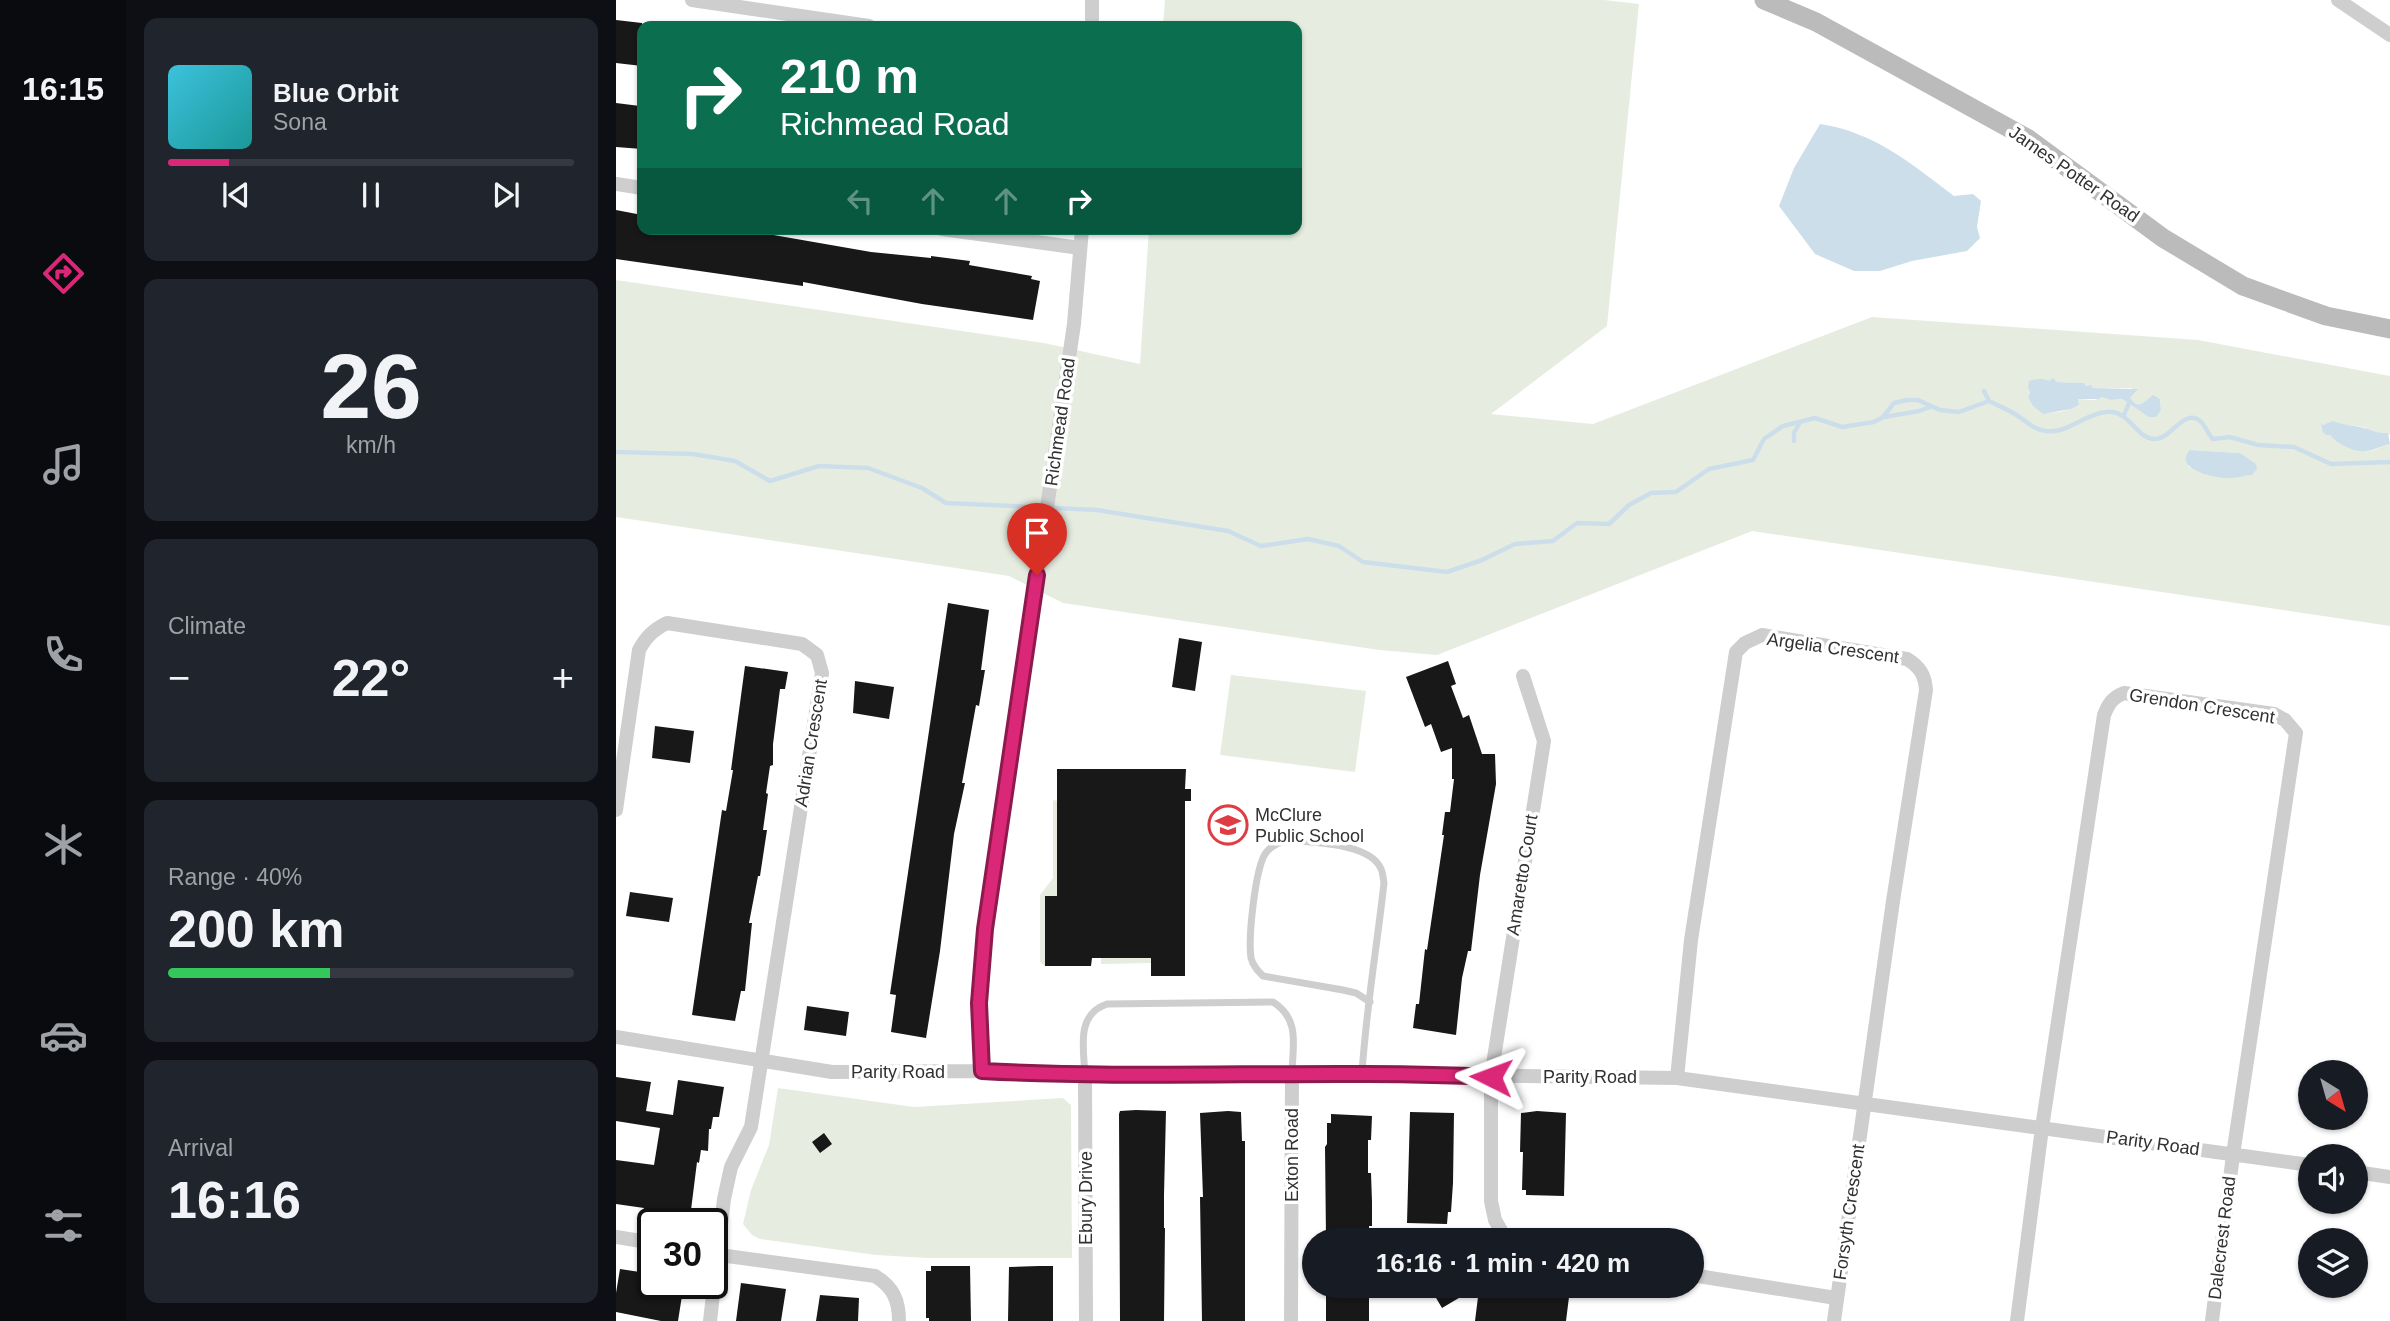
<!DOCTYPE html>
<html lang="en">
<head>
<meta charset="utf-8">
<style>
  body { margin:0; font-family:Arial,sans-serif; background:#20242c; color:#f1f3f6; height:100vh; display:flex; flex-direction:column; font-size:26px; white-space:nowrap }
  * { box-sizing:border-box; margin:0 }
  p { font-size:23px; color:#9ea1a6 }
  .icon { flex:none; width:38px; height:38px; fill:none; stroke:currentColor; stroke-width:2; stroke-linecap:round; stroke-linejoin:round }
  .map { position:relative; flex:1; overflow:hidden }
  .panel { display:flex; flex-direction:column; gap:18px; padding:18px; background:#0d0f14; width:490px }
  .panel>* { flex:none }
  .hud { position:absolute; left:21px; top:21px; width:665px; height:214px; border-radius:14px; box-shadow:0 2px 5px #0004; background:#0b6e4f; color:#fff; overflow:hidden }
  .needle { width:46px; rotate:143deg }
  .fabs { position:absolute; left:1682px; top:1060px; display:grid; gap:14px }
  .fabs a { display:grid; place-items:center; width:70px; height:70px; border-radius:50%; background:#171b24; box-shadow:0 2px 5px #0004; font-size:35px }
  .speed { position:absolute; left:21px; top:1208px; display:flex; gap:14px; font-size:35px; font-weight:700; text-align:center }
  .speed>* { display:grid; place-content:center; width:91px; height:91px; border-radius:50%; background:#171b24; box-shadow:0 2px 5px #0004; line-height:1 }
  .speed .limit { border:4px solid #111; border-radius:10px; background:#fff; color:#111 }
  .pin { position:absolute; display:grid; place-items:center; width:60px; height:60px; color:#fff; margin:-72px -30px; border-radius:50% 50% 50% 0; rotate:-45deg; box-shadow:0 0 7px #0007 }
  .pin .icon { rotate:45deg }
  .me { position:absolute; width:77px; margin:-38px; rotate:273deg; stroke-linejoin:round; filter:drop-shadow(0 0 5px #0008) }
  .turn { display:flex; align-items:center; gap:24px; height:147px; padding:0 28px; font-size:32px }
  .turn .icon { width:91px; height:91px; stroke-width:2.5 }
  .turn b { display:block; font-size:49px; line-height:60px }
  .lanes { display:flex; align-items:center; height:66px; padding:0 28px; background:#0003; justify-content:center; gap:35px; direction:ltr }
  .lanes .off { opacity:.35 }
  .big { font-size:52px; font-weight:700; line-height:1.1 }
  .panel .card { flex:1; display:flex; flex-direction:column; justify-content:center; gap:10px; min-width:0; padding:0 24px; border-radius:14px; background:#20242c }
  .panel .dial { align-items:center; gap:0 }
  .dial b { font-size:91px; line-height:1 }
  .song { display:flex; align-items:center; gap:21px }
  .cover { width:84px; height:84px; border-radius:10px; background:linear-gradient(135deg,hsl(190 70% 55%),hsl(180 70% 35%)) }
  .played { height:7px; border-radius:4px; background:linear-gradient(90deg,#db2777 15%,#363941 15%) }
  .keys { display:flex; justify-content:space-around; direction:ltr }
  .heat { display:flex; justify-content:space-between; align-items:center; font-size:38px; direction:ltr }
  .charge { height:10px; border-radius:5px; background:linear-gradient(90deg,#34c759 40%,#363941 0) }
  .trip { position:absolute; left:686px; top:1228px; width:402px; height:70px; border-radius:35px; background:#171b24; box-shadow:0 2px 5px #0004; font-weight:700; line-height:70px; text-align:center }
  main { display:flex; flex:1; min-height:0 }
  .tabs { display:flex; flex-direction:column; width:126px; justify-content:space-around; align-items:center; background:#090b0e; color:#9ea1a6 }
  .tabs .icon { width:49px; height:49px }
  .tabs .current { color:#db2777 }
  .tabs b { font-size:32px; color:#f1f3f6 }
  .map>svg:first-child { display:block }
  .green { fill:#e6ede0; fill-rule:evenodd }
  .water { fill:#cddeeb }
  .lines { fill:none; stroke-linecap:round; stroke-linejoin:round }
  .stream { stroke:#cddeeb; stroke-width:4.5 }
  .building { fill:#181818 }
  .lane { stroke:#cecece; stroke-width:7 }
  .street { stroke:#cecece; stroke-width:14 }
  .secondary { stroke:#bbb; stroke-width:19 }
  .route-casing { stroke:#8e194d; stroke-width:18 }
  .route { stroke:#db2777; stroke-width:12 }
  .labels { text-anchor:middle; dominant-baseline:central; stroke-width:7; stroke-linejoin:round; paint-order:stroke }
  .street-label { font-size:18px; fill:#313131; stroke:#fff }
  .poi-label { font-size:18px; fill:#313131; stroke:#fff; text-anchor:start }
</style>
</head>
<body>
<main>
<nav class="tabs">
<b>16:15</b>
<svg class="icon current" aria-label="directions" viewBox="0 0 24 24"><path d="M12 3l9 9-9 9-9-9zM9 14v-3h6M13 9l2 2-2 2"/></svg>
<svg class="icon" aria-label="music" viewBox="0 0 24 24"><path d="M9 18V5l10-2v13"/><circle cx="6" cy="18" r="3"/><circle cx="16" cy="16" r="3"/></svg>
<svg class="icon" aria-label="phone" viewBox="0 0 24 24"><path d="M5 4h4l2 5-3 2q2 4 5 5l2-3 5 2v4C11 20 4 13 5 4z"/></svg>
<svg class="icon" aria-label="climate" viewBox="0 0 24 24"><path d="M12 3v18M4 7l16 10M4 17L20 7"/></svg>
<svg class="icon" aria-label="car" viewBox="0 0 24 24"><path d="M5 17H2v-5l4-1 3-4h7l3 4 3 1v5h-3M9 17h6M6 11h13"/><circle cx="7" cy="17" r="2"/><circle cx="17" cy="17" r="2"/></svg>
<svg class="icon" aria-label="filters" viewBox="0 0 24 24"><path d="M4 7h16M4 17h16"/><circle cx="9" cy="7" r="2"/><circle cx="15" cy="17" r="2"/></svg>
</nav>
<section class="panel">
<div class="card">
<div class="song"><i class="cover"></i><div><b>Blue Orbit</b><p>Sona</p></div></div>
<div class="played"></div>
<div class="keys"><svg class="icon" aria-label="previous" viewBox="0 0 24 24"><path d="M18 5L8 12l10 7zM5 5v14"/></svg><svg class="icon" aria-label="pause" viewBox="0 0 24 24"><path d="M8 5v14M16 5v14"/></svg><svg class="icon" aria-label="next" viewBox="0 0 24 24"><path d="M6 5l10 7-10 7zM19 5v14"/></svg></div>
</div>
<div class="card dial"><b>26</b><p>km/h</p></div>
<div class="card"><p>Climate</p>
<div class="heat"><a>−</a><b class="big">22°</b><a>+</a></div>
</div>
<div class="card"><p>Range · 40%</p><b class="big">200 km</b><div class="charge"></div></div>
<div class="card"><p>Arrival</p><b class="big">16:16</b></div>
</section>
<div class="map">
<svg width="1774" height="1321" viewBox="0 0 1774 1321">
  <rect width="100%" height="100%" fill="#fff"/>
  <path class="green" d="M549,0H988L1023,4L991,326L875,414L977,424L1256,317L1582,340L1774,376V435C1770,433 1767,434 1763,434C1757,433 1752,428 1746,427C1736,425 1714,423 1705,425L1706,431C1721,437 1736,453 1753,451C1761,450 1766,445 1774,444V626L1136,531L821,655L763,650L447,603L393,576L0,517V280L428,343L524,364L533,229H681V26H547ZM1437,379L1441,382L1464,383L1477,388H1516L1513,398C1520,407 1526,405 1534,398L1544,399L1545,410L1533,416L1506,399L1495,400L1485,397L1479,400L1461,399L1463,405C1443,415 1425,417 1412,397L1414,392ZM1574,450L1624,453L1636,475C1613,477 1593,480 1572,466Z
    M615,675L750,691L739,772L604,755Z
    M437,800L442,801L441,896L429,897V966L424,962V895L437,878Z
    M485,958H535V963L485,964Z
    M162,1088L298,1107L447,1098L455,1105L456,1258H312L260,1255L144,1239L136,1235L127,1224L135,1190L153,1145Z"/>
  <path class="water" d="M1204,124C1258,132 1296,164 1338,196L1357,194L1365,201L1361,227L1364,238L1351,251L1296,261L1264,271H1238L1199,254L1163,206L1178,168Z
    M1437,378L1441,382L1468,383L1470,386L1475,385L1477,388L1522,389L1514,398C1522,410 1528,402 1537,395L1544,399L1545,410L1540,417H1533L1506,399L1495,400L1485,397L1483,399H1462L1463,405L1455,409L1427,414L1417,406L1412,397L1414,392L1412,387L1413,381C1420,379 1426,378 1433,381Z
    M1717,421C1729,426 1737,425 1748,428C1759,431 1759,433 1772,433L1774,444C1766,445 1760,450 1751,451C1739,453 1721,444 1714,435H1710L1706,431L1705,423L1707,425Z
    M1574,450L1624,453L1640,464L1641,469L1636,475C1627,476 1617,479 1608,478C1595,477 1557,469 1574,450Z"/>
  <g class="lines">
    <path class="stream" d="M1368,391L1373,401
      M1508,415L1513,403
      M1268,417L1303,411L1314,407
      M1178,441V433L1184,422
      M0,452L77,454L119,461L154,481L203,466L252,468L306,488L330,503L481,510L612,531L645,546L692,539L723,546L747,562L831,572L866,560L899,544L937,541L961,523L993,524L1013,505L1035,493L1060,492L1093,469L1137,460L1148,439L1167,426L1199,418L1226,427L1258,422L1267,417L1278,403L1291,400H1302L1324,410L1343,412L1373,401C1383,406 1393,410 1402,416C1411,422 1419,430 1430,431C1452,434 1468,414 1490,412C1514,409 1520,440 1540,439C1555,438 1566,412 1581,419C1589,422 1591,434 1597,439L1614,437L1642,445L1678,447L1715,464L1774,462"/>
  </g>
  <path class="building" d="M0,20L26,23V66L0,63Z
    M0,103L24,106V110H26V149L0,147Z
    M0,210L26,215V229H94L110,232L111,229H123L255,252L315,258V256L354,261L353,265L416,276L415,279L424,281L417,320L306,304L187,282V286L0,259Z
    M332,603L373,610L365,670H369L363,706L360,705L346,783H349L338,834L324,951L310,1038L275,1032L280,995L274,994Z
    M563,638L586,642L579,691L556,687Z
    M832,661L840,684L835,686L847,718L853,715L866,754H879L880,784L864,875L855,951H852L846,978L840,1035L797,1028L800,1004H803L809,949L811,950L828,835H826L829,812H834L838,779H836V748L825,752L815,724L809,727L790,677Z
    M129,666L172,672L169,689H164L157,744V765L154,766L150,793L152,794L147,830H151L144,876H142L133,923H136L129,991H125L119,1021L76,1015L106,810L110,811L117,770H115Z
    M239,681L278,687L273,719L237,713Z
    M39,726L78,731L74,763L36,758Z
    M441,769H570L569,789H575V801H569V976H535V958H476L475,966H429V896H441Z
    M14,892L57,898L53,922L10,916Z
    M191,1006L233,1012L230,1036L188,1030Z
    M0,1077L35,1082L30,1111L57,1115L62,1080L108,1087L103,1117H97L95,1129H93L92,1151L85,1150L83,1163L81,1162L74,1218L28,1211V1208L0,1204V1160L38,1165L44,1128L0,1121Z
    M520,1110L550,1111L548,1195V1228H549L548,1321H504L503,1114L504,1111Z
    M612,1111L625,1112L626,1141H629V1321H586L584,1197H587L584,1113Z
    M921,1111L950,1113L948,1196L910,1195V1190H906L907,1152H904L905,1113Z
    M794,1112L838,1113L837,1183L835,1212H832L831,1224L791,1223Z
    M715,1114L756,1116L755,1140H752V1173H755L756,1202V1226H753V1241L710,1239L709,1147L711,1144V1123H715Z
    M208,1133L216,1144L204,1153L196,1142Z
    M315,1266H354L355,1321H313V1318H310V1271H315Z
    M423,1266H437V1321H392L393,1267Z
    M4,1269L37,1274V1283H68L62,1321H45L0,1312V1293Z
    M125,1283L170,1289L165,1321H120Z
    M710,1286H753V1321H710Z
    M813,1286H863L826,1308Z
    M863,1289L899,1293L903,1291L953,1297L950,1321H859Z
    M204,1295L243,1298L242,1321H200Z"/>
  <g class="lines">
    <path class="lane" d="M746,1073C750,1010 761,946 768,883C767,878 767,871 764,867C752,843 697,843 672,840C663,842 655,845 649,854C639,871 632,938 635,958C637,966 642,971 647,976L727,990L740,993L754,1002
      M469,1076C468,1049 459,1015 491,1004L657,1002C684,1019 677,1045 676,1072"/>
    <path class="street" d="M76,0L253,26
      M1722,0L1774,35
      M476,26V0
      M0,184L26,188
      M326,229L464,248
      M0,810L23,650C30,637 37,630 51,623L186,644L201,655L206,673L135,1127L115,1167L108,1199L94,1321
      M0,1037L216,1072L366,1071L469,1076L676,1073L1061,1078L1694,1165
      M366,1071L363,1003L369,929L458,324L466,229
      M469,1076L470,1321
      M1061,1078L1075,940L1120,652L1129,643L1146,635L1291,659C1304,667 1309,675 1310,690L1277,901L1218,1321
      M1740,1172L1774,1177
      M0,1237L37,1243
      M891,1241L879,1220L875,1201V1077L928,741L907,676
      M96,1254L259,1276C277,1287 283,1300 283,1321
      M1076,1275L1220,1298
      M675,1321L676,1073
      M1401,1321L1426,1128L1488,715C1493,703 1496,698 1508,693L1658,714L1669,720L1680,733L1617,1155L1596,1321"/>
    <path class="secondary" d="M1148,0L1200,22L1411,138L1547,238L1627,286L1710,316L1774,329"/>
  </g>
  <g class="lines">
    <g class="route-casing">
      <path id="route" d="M421,575L369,929L363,1003L366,1071C536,1080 706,1069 875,1077"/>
    </g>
    <use href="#route" class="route"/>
  </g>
  <defs>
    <g id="school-ring" transform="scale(2.0125)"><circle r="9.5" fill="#fff" stroke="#dd3d43" stroke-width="1.5"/><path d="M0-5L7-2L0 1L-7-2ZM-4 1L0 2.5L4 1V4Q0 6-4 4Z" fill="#dd3d43"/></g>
  </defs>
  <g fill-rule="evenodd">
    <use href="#school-ring" x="612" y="825"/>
  </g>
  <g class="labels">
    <g class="street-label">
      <text transform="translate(1458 174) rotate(35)">James Potter Road</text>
      <text transform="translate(444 422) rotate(-82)">Richmead Road</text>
      <text transform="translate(1217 648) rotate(8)">Argelia Crescent</text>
      <text transform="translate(1586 706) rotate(9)">Grendon Crescent</text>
      <text transform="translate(195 743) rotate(-81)">Adrian Crescent</text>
      <text transform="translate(906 875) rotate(-81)">Amaretto Court</text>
      <text x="282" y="1072">Parity Road</text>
      <text x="974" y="1077">Parity Road</text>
      <text transform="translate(1537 1143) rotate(8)">Parity Road</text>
      <text transform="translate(676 1155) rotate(-90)">Exton Road</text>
      <text transform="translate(470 1198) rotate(-90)">Ebury Drive</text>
      <text transform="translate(1233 1212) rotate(-82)">Forsyth Crescent</text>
      <text transform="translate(1606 1238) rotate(-83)">Dalecrest Road</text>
    </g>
    <g class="poi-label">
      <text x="639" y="815">McClure<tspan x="639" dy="21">Public School</tspan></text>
    </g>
  </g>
</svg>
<div class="fabs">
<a><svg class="needle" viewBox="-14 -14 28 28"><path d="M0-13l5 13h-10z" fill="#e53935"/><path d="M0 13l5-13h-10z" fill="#9ea1a6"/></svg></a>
<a><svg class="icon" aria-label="sound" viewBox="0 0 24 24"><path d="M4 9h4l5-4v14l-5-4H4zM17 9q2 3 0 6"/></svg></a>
<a><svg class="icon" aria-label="layers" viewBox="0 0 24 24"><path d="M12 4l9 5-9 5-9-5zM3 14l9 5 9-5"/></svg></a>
</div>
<div class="speed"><div class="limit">30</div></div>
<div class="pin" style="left:421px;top:575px;background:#d93025"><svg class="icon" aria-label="arrive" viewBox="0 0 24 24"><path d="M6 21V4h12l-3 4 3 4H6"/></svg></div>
<svg class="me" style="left:875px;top:1077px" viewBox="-20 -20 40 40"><path d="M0-17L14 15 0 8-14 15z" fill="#db2777" stroke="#fff" stroke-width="4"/></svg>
<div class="trip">16:16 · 1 min · 420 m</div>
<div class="hud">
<div class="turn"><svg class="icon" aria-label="right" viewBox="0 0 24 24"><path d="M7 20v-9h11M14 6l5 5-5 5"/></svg><div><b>210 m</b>Richmead Road</div></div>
<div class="lanes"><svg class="icon off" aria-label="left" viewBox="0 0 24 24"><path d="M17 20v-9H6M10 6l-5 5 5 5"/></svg><svg class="icon off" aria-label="ahead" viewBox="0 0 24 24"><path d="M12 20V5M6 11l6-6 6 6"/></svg><svg class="icon off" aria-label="ahead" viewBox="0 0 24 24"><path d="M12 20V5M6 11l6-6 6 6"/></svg><svg class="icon" aria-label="right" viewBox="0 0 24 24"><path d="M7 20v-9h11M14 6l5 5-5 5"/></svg></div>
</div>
</div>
</main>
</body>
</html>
